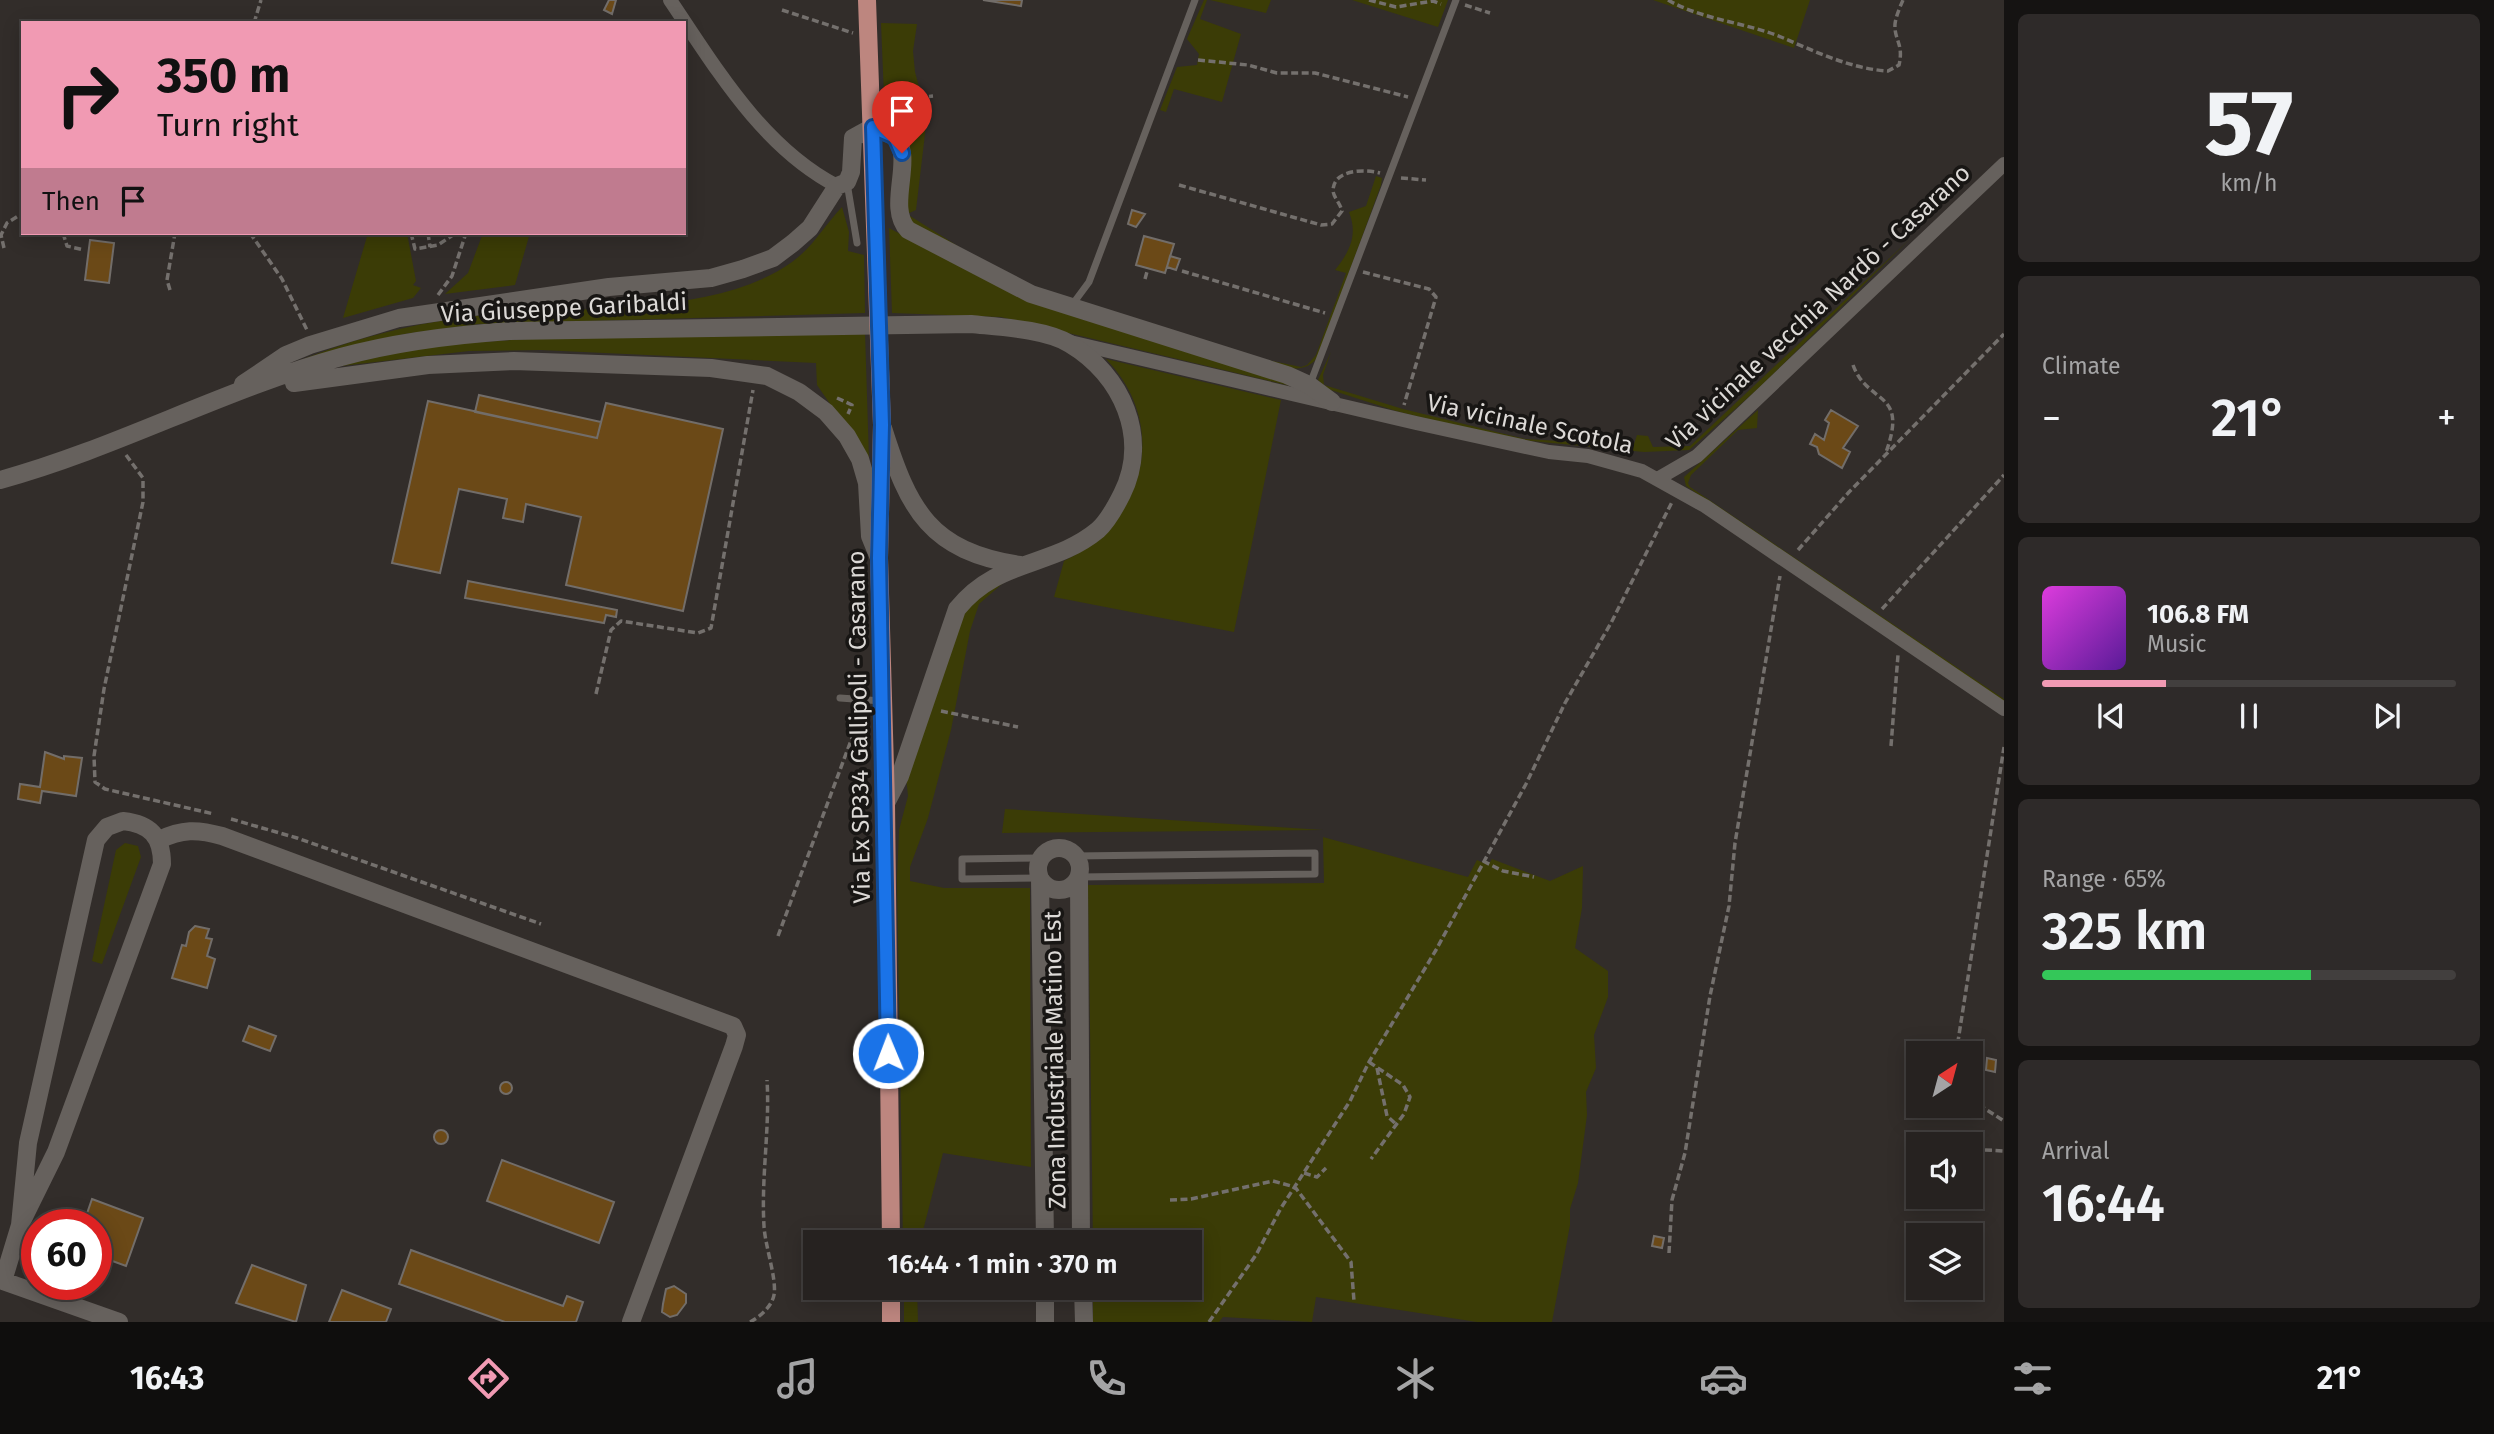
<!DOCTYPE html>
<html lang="en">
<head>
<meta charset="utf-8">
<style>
  body { margin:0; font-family:"Fira Sans",sans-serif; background:#2e2a29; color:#f1f3f6; height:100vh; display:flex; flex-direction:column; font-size:26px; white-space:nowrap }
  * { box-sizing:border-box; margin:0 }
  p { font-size:23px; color:#a4a4a5 }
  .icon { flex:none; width:38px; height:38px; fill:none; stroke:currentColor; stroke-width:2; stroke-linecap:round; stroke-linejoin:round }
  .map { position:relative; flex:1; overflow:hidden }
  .sheet { display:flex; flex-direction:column; gap:14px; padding:14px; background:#151312; width:490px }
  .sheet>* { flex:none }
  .hud { position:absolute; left:21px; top:21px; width:665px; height:214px; border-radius:0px; box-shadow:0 4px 18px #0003,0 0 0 2px #423f3e; background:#f19ab3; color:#111; overflow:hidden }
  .needle { width:46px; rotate:36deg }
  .tools { position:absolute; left:1906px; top:1041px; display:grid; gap:14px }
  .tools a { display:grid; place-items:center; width:77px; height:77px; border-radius:0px; background:#262220; box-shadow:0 4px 18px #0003,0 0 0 2px #423f3e; font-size:35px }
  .speed { position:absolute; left:21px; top:1209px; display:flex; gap:14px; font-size:35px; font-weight:700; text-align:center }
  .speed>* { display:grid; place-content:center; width:91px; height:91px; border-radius:50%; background:#262220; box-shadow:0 4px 18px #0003,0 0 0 2px #423f3e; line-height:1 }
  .speed .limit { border:10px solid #d22; background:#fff; color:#111 }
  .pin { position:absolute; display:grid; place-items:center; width:60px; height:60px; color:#fff; margin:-72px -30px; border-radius:50% 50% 50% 0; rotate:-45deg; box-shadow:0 0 7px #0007 }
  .pin .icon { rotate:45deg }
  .me { position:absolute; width:77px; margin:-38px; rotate:359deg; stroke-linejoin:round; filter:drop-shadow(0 0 5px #0008) }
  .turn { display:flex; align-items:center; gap:24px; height:147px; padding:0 21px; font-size:32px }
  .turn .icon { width:91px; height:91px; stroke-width:2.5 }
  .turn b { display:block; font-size:49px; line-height:60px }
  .then { display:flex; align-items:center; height:66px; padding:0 21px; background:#0003; gap:14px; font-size:26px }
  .big { font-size:52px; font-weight:600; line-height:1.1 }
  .sheet .tile { flex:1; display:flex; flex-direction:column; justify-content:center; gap:10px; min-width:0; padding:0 24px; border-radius:10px; background:#2e2a29 }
  .sheet .dial { align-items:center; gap:0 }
  .dial b { font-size:91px; line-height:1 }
  .song { display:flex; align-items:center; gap:21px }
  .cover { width:84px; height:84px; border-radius:10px; background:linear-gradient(135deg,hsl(300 70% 55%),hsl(270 70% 35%)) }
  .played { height:7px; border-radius:4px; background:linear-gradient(90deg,#f19ab3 30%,#423f3e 30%) }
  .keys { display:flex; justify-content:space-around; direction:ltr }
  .heat { display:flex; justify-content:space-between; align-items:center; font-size:38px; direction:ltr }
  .charge { height:10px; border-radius:5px; background:linear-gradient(90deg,#34c759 65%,#423f3e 0) }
  .trip { position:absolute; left:803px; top:1230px; width:399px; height:70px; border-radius:0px; background:#262220; box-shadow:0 4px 18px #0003,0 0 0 2px #423f3e; font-weight:600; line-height:70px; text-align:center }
  .tabs { display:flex; height:112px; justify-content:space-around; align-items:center; background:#0f0e0d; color:#a4a4a5 }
  .tabs .icon { width:49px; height:49px }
  .tabs .current { color:#f19ab3 }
  .tabs b { font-size:32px; color:#f1f3f6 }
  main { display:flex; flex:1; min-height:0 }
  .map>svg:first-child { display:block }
  .green { fill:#3b3c06 }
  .building { fill:#6b4917; stroke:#726d69; stroke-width:2 }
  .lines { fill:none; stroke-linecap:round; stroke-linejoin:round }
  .path { stroke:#74706d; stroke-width:3.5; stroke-dasharray:7 3.5; stroke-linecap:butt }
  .service { stroke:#66615d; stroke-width:7 }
  .minor { stroke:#66615d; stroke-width:14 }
  .tertiary { stroke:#66615d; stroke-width:18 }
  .secondary { stroke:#66615d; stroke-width:18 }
  .primary { stroke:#bd867f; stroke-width:18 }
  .route-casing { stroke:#114b97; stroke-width:18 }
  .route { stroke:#1a73e8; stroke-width:12 }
  .labels { text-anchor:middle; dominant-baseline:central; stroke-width:7; stroke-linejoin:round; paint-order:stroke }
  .street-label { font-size:24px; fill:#dcd9d6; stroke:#181614 }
</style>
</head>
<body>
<main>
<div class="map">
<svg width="2004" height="1322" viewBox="0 0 2004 1322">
  <rect width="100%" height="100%" fill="#322d2a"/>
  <path class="green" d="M1204,0H1207L1200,19L1241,34L1222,102L1174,89L1166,112L1160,110L1177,67L1197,65L1199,54L1187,39Z
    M1210,0H1271L1266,13Z
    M1352,0H1448L1438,27Z
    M1653,0H1810L1794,48Z
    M881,23L917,24L913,51L915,72L927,117L916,210L907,214L983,262L1056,297L921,233L905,213L909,135L907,130L885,120Z
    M1376,176L1382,178L1381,185L1318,357C1301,378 1281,365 1258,358L1301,367L1307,365L1316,355L1346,273L1335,270C1350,251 1358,235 1349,212L1366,206Z
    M842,207L849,232L848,251L864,255L865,313L479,324L404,334L287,366C344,341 405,325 466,317C563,304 711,320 792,262C813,247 824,226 842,207Z
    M889,228L976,274L1299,388L1001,317L892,313Z
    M368,233H407L416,281L413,285L421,288L413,298L343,318Z
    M483,233H530L515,285L445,294L468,273Z
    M1911,238L1761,386L1689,450L1644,452L1511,439L1396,411L1328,389L1318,380L1331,352L1323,375L1324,385L1403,409L1525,439L1627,445L1634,444L1637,435L1648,436L1653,447L1690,446Z
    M865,332L869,460L817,385L816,363L541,350L469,351L333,367L433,345L528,339Z
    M1106,359L1281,400L1234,632L1054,597L1064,561C1144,522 1171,426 1106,359Z
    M1758,410L1757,428L1738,430L1691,475L1688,483L1690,487L2004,699V704L1686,486L1684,477Z
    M1011,576L979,604L970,631L951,730L928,818L910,867V881L944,888H1030L1031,1167L943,1153L920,1242H903L897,880L899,830L908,796L906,776L957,622L968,605Z
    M1005,809L1323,830L1002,833Z
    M1323,837L1468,877L1477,860L1488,865L1492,859L1550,881L1583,866L1582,908L1575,948L1608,971V997L1594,1035L1596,1068L1586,1092L1587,1115L1578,1183L1570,1209V1225L1552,1322H1477L1316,1297L1312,1322L1223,1317L1219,1322H1093V1288H1190V1242H1093L1088,885L1324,883Z
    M125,843L138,846L141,857L102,964L92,961L116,850Z
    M904,1288H917L918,1322H904Z"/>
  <path class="building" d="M609,0H616L612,14L604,10Z
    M983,0H1022L1021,6Z
    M1132,210L1145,214L1136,227L1128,224Z
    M1144,236L1174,244L1165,273L1136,265Z
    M90,240L114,243L109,283L85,280Z
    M1170,256L1180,259L1176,270L1167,267Z
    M479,395L601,422L597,438L475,412Z
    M428,401L597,438L606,403L723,429L683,611L566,585L581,517L526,504L523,522L503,518L507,499L459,489L440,573L392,563Z
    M1831,410L1858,426L1843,448L1850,452L1842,468L1819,454L1817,447L1810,444L1815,434L1824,440L1829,423L1825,420Z
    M468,581L617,610L616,617L606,615L604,623L465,598Z
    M45,752L64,759V756L82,758L76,796L42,791L40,803L18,799L20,784L40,787Z
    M195,926L209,929L206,938L212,939L207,956L215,959L207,988L172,978L182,945L186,946L189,932Z
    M249,1026L276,1036L270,1051L243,1041Z
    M1987,1058L1996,1060L1995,1072L1986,1070Z
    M1970,1060L1978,1061L1977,1072L1970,1071Z
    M500 1088a6 6 0 1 1 12 0a6 6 0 1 1-12 0Z
    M434 1137a7 7 0 1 1 14 0a7 7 0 1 1-14 0Z
    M502,1160L614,1202L599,1243L487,1201Z
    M92,1199L143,1218L126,1266L96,1255V1225H83Z
    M1654,1236L1664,1238L1662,1248L1652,1246Z
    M411,1250L563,1306L567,1296L583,1302L576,1322H505L399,1284Z
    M252,1265L306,1285L296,1322L236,1303Z
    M674,1286L686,1294V1303L677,1315L670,1317L662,1312L663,1304L666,1289Z
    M342,1290L391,1309L386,1322H329Z"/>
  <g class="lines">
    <path class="path" d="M1369,0L1396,7L1433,1L1441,4
      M1668,0C1703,20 1744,22 1781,37C1814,51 1851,69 1888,71L1899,65C1904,44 1894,40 1895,24C1896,16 1900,7 1903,0
      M1465,5L1490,13
      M782,10L853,33
      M254,23L261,0
      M1198,60L1248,65L1277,73H1315L1408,97
      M888,91L913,98L933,96
      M1401,178L1426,180
      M1179,185L1321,225L1332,224L1342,211C1340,203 1334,198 1333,191C1333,169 1365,169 1380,173
      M63,233L67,246L84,250
      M250,233L282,279L307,330
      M411,233L415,249L438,245L456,233
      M428,233L430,247
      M471,233H477
      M4,248L1,235L7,223L23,213
      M1182,271L1325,313
      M1363,272L1429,289L1436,297L1404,405
      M1145,279L1148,268
      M170,290L167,280L175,233
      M438,295L452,276L466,233
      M1853,365C1868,406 1910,389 1885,455
      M837,398L852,405L848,414
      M126,455L143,478V502L104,689L94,756L95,782L105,789L214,814
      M1798,550L1849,492L2004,334
      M1882,609L2004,475
      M596,694L611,630L621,621L698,633L711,628L753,390
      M941,711L1018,727
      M1891,746L1898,655
      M231,819L297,838L541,924
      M1483,861L1503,871L1534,877
      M778,936L862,711
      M1956,1054L2004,747
      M1369,1062L1403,1085L1410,1097L1404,1114L1371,1159
      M1377,1068L1387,1116L1397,1125
      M1970,1099L2004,1121
      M1985,1150L2004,1151
      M1304,1173L1317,1177L1326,1168
      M1170,1200L1191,1199L1273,1181L1295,1187L1351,1262L1354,1301
      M1669,1253L1672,1200L1685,1153L1710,996L1729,906L1735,843L1780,576
      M750,1322C760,1317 772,1306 774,1295C777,1279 765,1246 764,1226C761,1177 770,1129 767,1080
      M1209,1322L1256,1255L1281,1208L1350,1101L1369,1062L1436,950L1526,784L1565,703L1611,623L1672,502"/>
    <path class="service" d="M847,183L857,243
      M1072,305L1089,282L1195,0
      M1310,384L1456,0
      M840,698L882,701
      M1075,856L1315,853V874L1079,877
      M1040,878L962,879V859L1041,858"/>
    <path class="minor" d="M670,0C716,68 762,147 837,186
      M1070,342L1416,423L1549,452L1588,456L1642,471L1705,506L2004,709
      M1659,478L1697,456L2004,164"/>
    <path class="tertiary" d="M123,821C150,824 162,836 162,864L56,1152L20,1225L28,1143L96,840L107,827Z
      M159,840C182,829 197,829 222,836L733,1026L737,1035L734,1046L631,1322
      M1038 869a21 21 0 1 1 42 0a21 21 0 1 1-42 0Z
      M1079,877L1081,1242
      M1040,878L1045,1242
      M1043,1069H1079
      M0,1280L119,1322
      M3,1281L20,1225
      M1083,1288L1084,1322
      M1045,1322V1288"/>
    <path class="secondary" d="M294,383L428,365L514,361L711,368L767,376L799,392L826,412L847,436L860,459L867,483L870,536L879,558
      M243,384L286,355L310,345L399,318L609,287L711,278L743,269L773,258L793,243L810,228L837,186L847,182L851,172L853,138L873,127C879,130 887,132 893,136C917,155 885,206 908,230L1031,294L1287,375L1309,385L1332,402
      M883,428C909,511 930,551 1020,565
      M0,480C117,448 224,389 341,357C396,342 452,335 509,331L971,324C999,327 1046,329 1070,344C1122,375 1150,438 1122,494C1116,506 1108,521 1098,530C1052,568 998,558 957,609L900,776L886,803"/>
    <path class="primary" d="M867,0L882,425L879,558L886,803L891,1242
      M891,1322V1288"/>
  </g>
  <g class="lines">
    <g class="route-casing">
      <path id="route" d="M888,1053L879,558L882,425L873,127L895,137L902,153"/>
    </g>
    <use href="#route" class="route"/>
  </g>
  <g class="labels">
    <g class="street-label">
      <text transform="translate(1818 307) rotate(-43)">Via vicinale vecchia Nardò - Casarano</text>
      <text transform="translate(564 308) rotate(-3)">Via Giuseppe Garibaldi</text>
      <text transform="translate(1530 424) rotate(12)">Via vicinale Scotola</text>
      <text transform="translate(859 727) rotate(-91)">Via Ex SP334 Gallipoli - Casarano</text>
      <text transform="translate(1055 1060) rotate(-91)">Zona Industriale Matino Est</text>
    </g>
  </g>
</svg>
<div class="tools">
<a><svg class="needle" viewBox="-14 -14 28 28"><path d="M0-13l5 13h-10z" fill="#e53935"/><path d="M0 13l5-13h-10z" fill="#a4a4a5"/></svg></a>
<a><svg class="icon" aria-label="sound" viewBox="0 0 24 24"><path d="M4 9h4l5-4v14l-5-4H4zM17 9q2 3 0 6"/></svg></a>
<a><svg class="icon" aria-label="layers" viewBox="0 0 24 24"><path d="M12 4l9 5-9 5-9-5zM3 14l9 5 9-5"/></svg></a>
</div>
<div class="speed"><div class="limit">60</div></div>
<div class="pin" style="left:902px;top:153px;background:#d93025"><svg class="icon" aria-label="arrive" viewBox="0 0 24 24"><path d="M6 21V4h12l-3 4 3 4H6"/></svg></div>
<svg class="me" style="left:888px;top:1053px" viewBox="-20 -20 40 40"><circle r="17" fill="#1a73e8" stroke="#fff" stroke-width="3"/><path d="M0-11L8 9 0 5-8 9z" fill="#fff"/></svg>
<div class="trip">16:44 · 1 min · 370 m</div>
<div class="hud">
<div class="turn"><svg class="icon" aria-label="right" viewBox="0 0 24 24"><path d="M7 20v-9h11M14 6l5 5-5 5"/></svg><div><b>350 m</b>Turn right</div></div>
<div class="then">Then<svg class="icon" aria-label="arrive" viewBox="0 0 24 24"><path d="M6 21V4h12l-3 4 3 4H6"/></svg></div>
</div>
</div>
<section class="sheet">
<div class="tile dial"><b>57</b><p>km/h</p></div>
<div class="tile"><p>Climate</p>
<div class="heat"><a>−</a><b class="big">21°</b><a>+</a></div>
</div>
<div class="tile">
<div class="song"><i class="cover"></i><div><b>106.8 FM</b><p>Music</p></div></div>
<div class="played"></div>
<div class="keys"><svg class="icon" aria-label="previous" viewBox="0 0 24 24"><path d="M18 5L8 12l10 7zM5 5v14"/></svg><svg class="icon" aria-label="pause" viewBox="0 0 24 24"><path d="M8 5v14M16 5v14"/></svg><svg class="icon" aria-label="next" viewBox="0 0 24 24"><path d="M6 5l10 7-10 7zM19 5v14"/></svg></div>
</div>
<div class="tile"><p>Range · 65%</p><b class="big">325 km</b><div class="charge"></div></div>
<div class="tile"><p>Arrival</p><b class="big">16:44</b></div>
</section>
</main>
<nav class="tabs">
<b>16:43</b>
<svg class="icon current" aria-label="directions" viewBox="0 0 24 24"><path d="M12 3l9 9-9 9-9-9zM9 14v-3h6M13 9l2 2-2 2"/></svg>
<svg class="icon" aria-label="music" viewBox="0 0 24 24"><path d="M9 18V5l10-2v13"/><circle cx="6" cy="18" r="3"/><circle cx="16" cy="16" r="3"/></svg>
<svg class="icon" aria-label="phone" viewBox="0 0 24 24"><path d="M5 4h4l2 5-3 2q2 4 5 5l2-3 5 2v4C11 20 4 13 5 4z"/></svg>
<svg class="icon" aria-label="climate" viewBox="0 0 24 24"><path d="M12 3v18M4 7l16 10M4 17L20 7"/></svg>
<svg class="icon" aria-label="car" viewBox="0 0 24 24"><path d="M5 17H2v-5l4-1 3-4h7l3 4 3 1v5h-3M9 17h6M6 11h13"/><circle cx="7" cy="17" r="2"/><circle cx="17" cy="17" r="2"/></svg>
<svg class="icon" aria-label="filters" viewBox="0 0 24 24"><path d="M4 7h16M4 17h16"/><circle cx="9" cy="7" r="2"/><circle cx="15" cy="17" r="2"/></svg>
<b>21°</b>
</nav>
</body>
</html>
